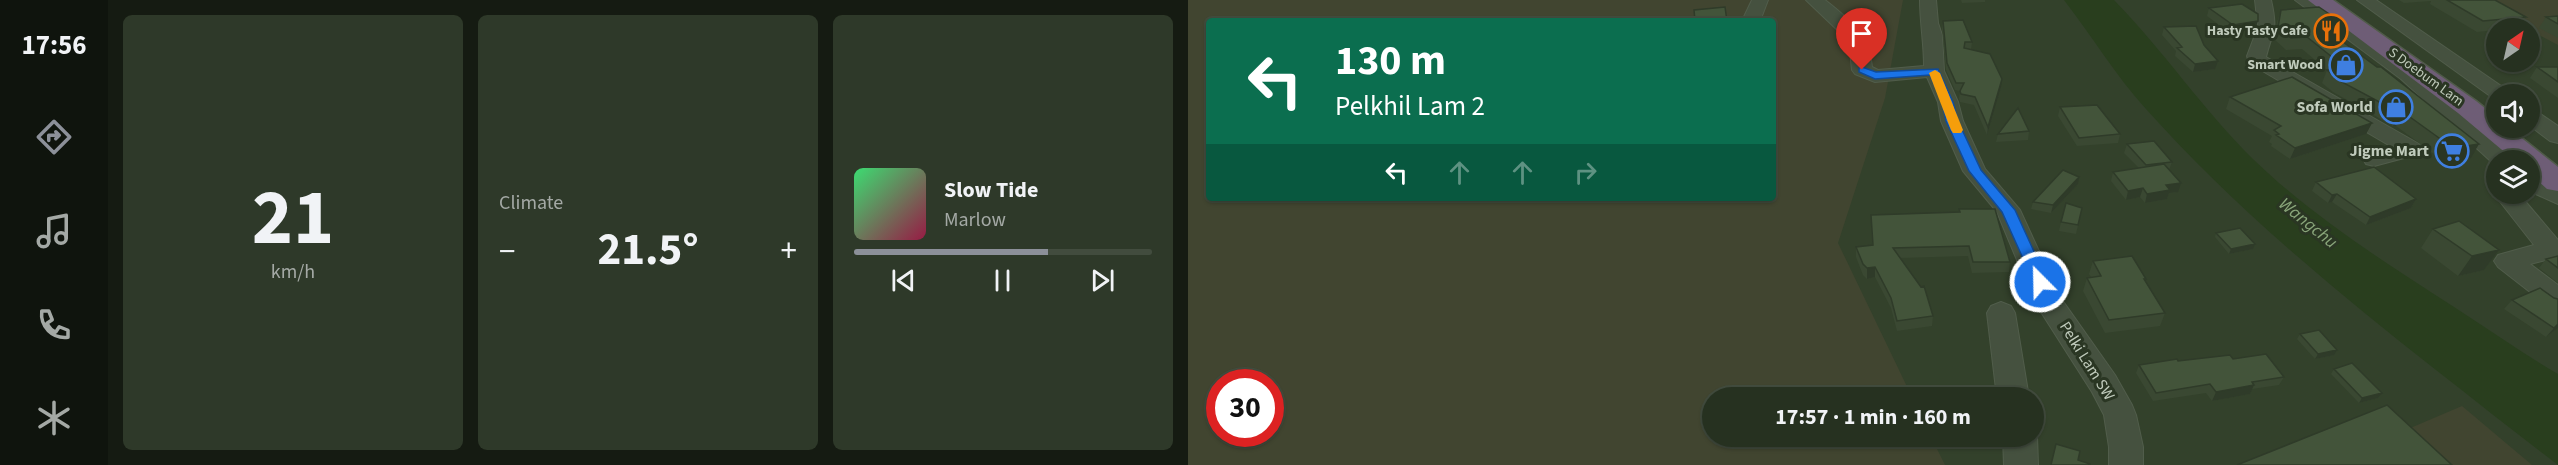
<!DOCTYPE html>
<html lang="en">
<head>
<meta charset="utf-8">
<style>
  body { margin:0; font-family:"Source Sans 3",sans-serif; background:#2e3929; color:#f1f3f6; height:100vh; display:flex; flex-direction:column; font-size:22px; white-space:nowrap }
  * { box-sizing:border-box; margin:0 }
  p { font-size:20px; color:#a4a9a5 }
  .icon { flex:none; width:33px; height:33px; fill:none; stroke:currentColor; stroke-width:2; stroke-linecap:round; stroke-linejoin:round }
  .map { position:relative; flex:1; overflow:hidden }
  .side { display:flex; flex-direction:column; gap:15px; padding:15px; background:#151b12; width:1080px }
  .side>* { flex:none }
  .hud { position:absolute; left:18px; top:18px; width:570px; height:183px; border-radius:6px; box-shadow:0 2px 4px #0004,0 0 0 2px #424c3e; background:#0b6e4f; color:#fff; overflow:hidden }
  .needle { width:39px; rotate:34deg }
  .tools { position:absolute; left:1298px; top:18px; display:grid; gap:12px }
  .tools a { display:grid; place-items:center; width:54px; height:54px; border-radius:50%; background:#263120; box-shadow:0 2px 4px #0004,0 0 0 2px #424c3e; font-size:30px }
  .speed { position:absolute; left:18px; top:369px; display:flex; gap:12px; font-size:30px; font-weight:700; text-align:center }
  .speed>* { display:grid; place-content:center; width:78px; height:78px; border-radius:50%; background:#263120; box-shadow:0 2px 4px #0004,0 0 0 2px #424c3e; line-height:1 }
  .speed .limit { border:9px solid #d22; background:#fff; color:#111 }
  .pin { position:absolute; display:grid; place-items:center; width:51px; height:51px; color:#fff; margin:-62px -26px; border-radius:50% 50% 50% 0; rotate:-45deg; box-shadow:0 0 6px #0007 }
  .pin .icon { rotate:45deg }
  .me { position:absolute; width:66px; margin:-33px; rotate:337deg; stroke-linejoin:round; filter:drop-shadow(0 0 4px #0008) }
  .turn { display:flex; align-items:center; gap:21px; height:126px; padding:0 30px; font-size:27px }
  .turn .icon { width:78px; height:78px; stroke-width:2.5 }
  .turn b { display:block; font-size:42px; line-height:51px }
  .lanes { display:flex; align-items:center; height:57px; padding:0 30px; background:#0003; justify-content:center; gap:30px; direction:ltr }
  .lanes .off { opacity:.35 }
  .big { font-size:45px; font-weight:700; line-height:1.1 }
  .side .widget { flex:1; display:flex; flex-direction:column; justify-content:center; gap:9px; min-width:0; padding:0 21px; border-radius:9px; background:#2e3929 }
  .side .dial { align-items:center; gap:0 }
  .dial b { font-size:78px; line-height:1 }
  .song { display:flex; align-items:center; gap:18px }
  .cover { width:72px; height:72px; border-radius:9px; background:linear-gradient(135deg,hsl(140 70% 55%),hsl(340 70% 35%)) }
  .played { height:6px; border-radius:3px; background:linear-gradient(90deg,#8c9099 65%,#424c3e 65%) }
  .keys { display:flex; justify-content:space-around; direction:ltr }
  .heat { display:flex; justify-content:space-between; align-items:center; font-size:33px; direction:ltr }
  .side .tiles { flex:1; display:grid; gap:15px; grid-template-columns:repeat(3,1fr) }
  .trip { position:absolute; left:514px; top:387px; width:342px; height:60px; border-radius:30px; background:#263120; box-shadow:0 2px 4px #0004,0 0 0 2px #424c3e; font-weight:700; line-height:60px; text-align:center }
  main { display:flex; flex:1; min-height:0 }
  .tabs { display:flex; flex-direction:column; width:108px; justify-content:space-around; align-items:center; background:#0f140d; color:#a4a9a5 }
  .tabs .icon { width:42px; height:42px }
  .tabs .selected { color:#8c9099 }
  .tabs b { font-size:27px; color:#f1f3f6 }
  .map>svg:first-child { display:block }
  .green { fill:#414530; fill-rule:evenodd }
  .water { fill:#293e1e }
  .lines { fill:none; stroke-linecap:round; stroke-linejoin:round }
  .minor-casing { stroke:#515d4b; stroke-width:2 }
  .highway-casing { stroke:#505b49; stroke-width:3 }
  .minor { fill:#45513f; fill-rule:evenodd }
  .highway { fill:#6e5d76; fill-rule:evenodd }
  .wall { fill:#3a4832 }
  .shaded-wall { fill:#2f3b29 }
  .building { fill:#43543a; stroke:#2f3b29; stroke-width:1.5 }
  .route { fill:#1a73e8; stroke:#114b97; stroke-width:1.5 }
  .slow { fill:#f59e0b }
  .labels { text-anchor:middle; dominant-baseline:central; stroke-width:6; stroke-linejoin:round; paint-order:stroke }
  .far-poi-label { font-size:14px; font-weight:bold; fill:#c0cbbc; stroke:#2a3623; text-anchor:end }
  .far-street-label { font-size:14px; fill:#c0cbbc; stroke:#2a3623 }
  .poi-label { font-size:16px; font-weight:bold; fill:#c0cbbc; stroke:#2a3623; text-anchor:end }
  .street-label { font-size:16px; fill:#c0cbbc; stroke:#2a3623 }
  .water-label { font-size:18px; font-style:italic; fill:#89a57a; stroke:#2a3623 }
</style>
</head>
<body>
<main>
<nav class="tabs">
<b>17:56</b>
<svg class="icon selected" aria-label="directions" viewBox="0 0 24 24"><path d="M12 3l9 9-9 9-9-9zM9 14v-3h6M13 9l2 2-2 2"/></svg>
<svg class="icon" aria-label="music" viewBox="0 0 24 24"><path d="M9 18V5l10-2v13"/><circle cx="6" cy="18" r="3"/><circle cx="16" cy="16" r="3"/></svg>
<svg class="icon" aria-label="phone" viewBox="0 0 24 24"><path d="M5 4h4l2 5-3 2q2 4 5 5l2-3 5 2v4C11 20 4 13 5 4z"/></svg>
<svg class="icon" aria-label="climate" viewBox="0 0 24 24"><path d="M12 3v18M4 7l16 10M4 17L20 7"/></svg>
</nav>
<section class="side">
<div class="tiles">
<div class="widget dial"><b>21</b><p>km/h</p></div>
<div class="widget"><p>Climate</p>
<div class="heat"><a>−</a><b class="big">21.5°</b><a>+</a></div>
</div>
<div class="widget">
<div class="song"><i class="cover"></i><div><b>Slow Tide</b><p>Marlow</p></div></div>
<div class="played"></div>
<div class="keys"><svg class="icon" aria-label="previous" viewBox="0 0 24 24"><path d="M18 5L8 12l10 7zM5 5v14"/></svg><svg class="icon" aria-label="pause" viewBox="0 0 24 24"><path d="M8 5v14M16 5v14"/></svg><svg class="icon" aria-label="next" viewBox="0 0 24 24"><path d="M6 5l10 7-10 7zM19 5v14"/></svg></div>
</div>
</div>
</section>
<div class="map">
<svg width="1370" height="465" viewBox="0 0 1370 465">
  <rect width="100%" height="100%" fill="#33412b"/>
  <path class="green" d="M0,0H715L697,98L650,243L724,397L525,398V436L743,437L757,465H0ZM21,21H585V198H21ZM32,382H82V434H32Z
    M1284,0H1370V45Z
    M1274,406L1344,465H1249L1213,432Z"/>
  <path class="water" d="M876,0H926C976,51 1015,110 1066,160C1125,217 1195,261 1263,305C1299,328 1334,353 1370,374V465C1329,434 1289,402 1248,370C1146,290 1045,206 958,109C927,75 904,36 876,0Z"/>
  <g class="lines">
    <g class="minor-casing">
      <path id="minor" d="M564,0H580L572,21H554Z
        M618,0H637C660,18 682,36 684,67L690,70L736,66C736,43 732,22 732,0H748L750,23L754,35L756,71L770,102L775,121L797,169L832,210L872,297L927,375L944,405L948,415L955,447V465H921V447L916,415L904,392L846,301L809,212L775,171L753,121L750,102L739,77L687,82L667,74L664,70L661,41Z
        M1067,0H1083C1090,31 1085,29 1078,57L1231,144L1234,149L1231,154L1186,166L1178,164L1175,159L1178,154L1204,147L1061,63L1059,56L1070,27Z
        M1107,0H1126L1227,71L1323,155L1326,160H1308L1307,165L1213,79Z
        M1169,0H1188L1319,90L1322,94H1308V99L1305,98Z
        M1341,109L1348,111L1370,126V143L1362,141L1341,125Z
        M1341,175L1370,187V204L1341,191Z
        M1308,191V194H1331L1370,240V257L1342,264L1370,285V309L1360,306L1310,267L1306,261L1310,255L1346,245L1310,199L1306,194Z
        M813,302L823,306L827,313L841,398H809L799,313L803,306Z
        M846,430L849,436L850,465H816L815,436H846Z"/>
    </g>
    <g class="highway-casing">
      <path id="highway" d="M1120,0H1145L1288,101L1308,117V128H1321L1370,167V191L1359,189L1341,173V160H1326L1270,113Z"/>
    </g>
    <use href="#minor" class="minor"/>
    <use href="#highway" class="highway"/>
  </g>
  <path class="wall" d="M773,0H797V2L774,3Z
    M1211,0H1307L1338,17L1332,28H1308V30L1289,32L1242,4L1243,1L1216,3Z
    M1021,8L1067,29L1042,33L1019,16Z
    M1093,10L1153,22L1149,30L1155,35L1153,40L1283,158L1257,162L1208,126H1205L1145,92L1134,83L1139,70L1114,49L1098,50L1086,39L1089,22Z
    M1370,16V38L1351,28L1358,17Z
    M755,21L784,42L783,50L813,87L799,135L786,105L772,102L771,99L772,91L767,90L758,70L754,28Z
    M976,27L1027,69L1005,72L987,56L988,51L974,35Z
    M1349,67H1370V98L1342,78Z
    M1042,97L1184,123L1178,134L1102,159L1083,146L1084,144L1081,142L1084,136L1038,109Z
    M872,107L932,134L930,143L889,146L870,116Z
    M841,131L840,140L808,142L810,134Z
    M939,144L984,162L981,170L990,192L981,193L979,199L957,203L952,197L938,200L923,181L925,172L951,168L936,153Z
    M1128,182L1228,199L1223,208L1178,225L1144,202L1140,203L1124,191Z
    M890,184L863,213L843,209L845,202Z
    M894,208L888,234L871,231L873,222Z
    M771,209L822,262L821,272L784,273L780,256L712,258L745,316L744,326L709,331L703,308L687,277L679,279L675,275L668,257V247L684,245L683,215L771,212Z
    M1245,229L1311,250L1296,270L1270,276L1233,248Z
    M1028,233L1065,249L1041,254L1027,237Z
    M1370,256V283L1351,268L1358,259Z
    M905,261L958,279L957,281L977,313L972,326L917,333L895,291L899,278L903,277L901,274Z
    M1324,300L1370,328L1358,337L1316,309Z
    M1112,334L1146,355L1127,359L1109,339Z
    M1045,359L1096,377L1091,385L1064,389L1062,394L1024,401L1018,393L965,401L948,373L951,365L990,361Z
    M1146,369L1194,393L1190,398L1171,403L1143,374Z"/>
  <path class="shaded-wall" d="M1070,21L1067,29L1042,33L1045,25Z
    M1030,61L1027,69L1005,72L1007,64Z
    M814,79L813,87L799,135L800,127Z
    M1215,112L1208,126H1205L1212,113Z
    M1184,123L1178,134L1102,159L1107,148Z
    M1291,144L1283,158L1257,162L1265,148Z
    M891,177L890,184L863,213L865,205Z
    M993,183L990,192L981,193L979,199L957,203L959,194L978,185Z
    M955,188L952,197L938,200L940,191Z
    M1149,194L1144,202L1140,203L1144,195Z
    M1228,199L1223,208L1178,225L1182,217Z
    M1067,244L1065,249L1041,254L1043,249Z
    M1311,250L1296,270L1270,276L1284,256Z
    M687,267V277L679,279V268Z
    M1370,324V328L1358,337L1366,328Z
    M1149,350L1146,355L1127,359L1130,354Z
    M1066,385L1062,394L1024,401L1028,392Z
    M1194,393L1190,398L1171,403L1174,398Z"/>
  <path class="building" d="M1259,0H1307L1338,17L1295,21Z
    M1054,4L1070,14V21L1045,25L1021,8Z
    M537,7L539,21H507L506,10Z
    M1131,7L1153,22H1139L1155,35L1147,36L1189,67H1193L1291,144L1265,148L1215,112L1212,113L1150,80L1139,70L1159,69L1119,37L1103,38L1090,27L1093,10Z
    M1370,16V24L1358,17Z
    M775,20L784,42H777L776,48L802,54L814,79L800,127L787,97L773,94L772,91L776,83H768L759,63L755,21Z
    M1008,26L1016,45L1030,61L1007,64L989,48L994,47L976,27Z
    M1349,67H1370V82Z
    M1104,77L1184,123L1107,148L1088,135L1091,134L1086,130L1093,126L1042,97Z
    M909,105L932,134L891,138L872,107Z
    M830,108L841,131L810,134Z
    M966,141L984,162L958,165L939,144Z
    M976,164L993,183L978,185L982,190L959,194L955,188L940,191L925,172Z
    M1186,167L1228,199L1182,217L1149,194L1144,195L1128,182Z
    M875,170L891,177L865,205L845,202Z
    M878,203L894,208L890,225L873,222Z
    M771,209H807L822,262H785L781,246L705,248L733,287L736,286L745,316L709,321L703,298L687,267L679,268L675,264L668,247L685,245L683,215L772,212Z
    M1271,221L1311,250L1284,256L1245,229Z
    M1052,228L1067,244L1043,249L1028,233Z
    M944,256L958,279H956L977,313L921,320L899,278L913,276L905,261Z
    M1370,256V268L1358,259Z
    M1352,288L1366,298L1370,299V324L1366,328L1324,300Z
    M1131,330L1149,350L1130,354L1112,334Z
    M1078,354L1096,377L1064,382L1066,385L1028,392L1022,384L968,393L951,365L989,359L990,361L1042,355L1045,359Z
    M1164,363L1194,393L1174,398L1146,369Z
    M1199,405L1264,465H1049Z
    M868,444L892,451L890,460L902,464V465H863Z"/>
  <path class="route" d="M674,67L688,72L750,69L765,102L770,121L793,170L827,210L860,282L858,285H847L814,212L781,171L758,121L754,102L742,75L687,79L671,72V68Z"/>
  <path class="slow" d="M747,70L752,73L775,130L773,133H765L763,130L741,73Z"/>
  <defs>
    <g id="restaurant-ring" transform="scale(1.725)"><circle r="9.5" fill="#2a3623" stroke="#e8710a" stroke-width="1.5"/><path d="M-5-6h1v4h1v-4h1v4h1v-4h1v5L-1.5 .5V6h-2V.5L-5-1ZM5-6V6H3V1.5H1.5Q1.5-4 5-6Z" fill="#e8710a"/></g>
    <g id="shop-ring" transform="scale(1.725)"><circle r="9.5" fill="#2a3623" stroke="#3f7fe0" stroke-width="1.5"/><path d="M-5-2.5h2.3a2.7 3.5 0 0 1 5.4 0H5L5.5 6h-11ZM-1.5-2.5h3a1.5 2.3 0 0 0-3 0Z" fill="#3f7fe0"/></g>
    <g id="supermarket-ring" transform="scale(1.725)"><circle r="9.5" fill="#2a3623" stroke="#3f7fe0" stroke-width="1.5"/><path d="M-6-5.5h2.5l.6 2H6L4.5 2H-2.5L-4.4-4H-6ZM-1.5 3.2a1.3 1.3 0 1 0 .1 0ZM3 3.2a1.3 1.3 0 1 0 .1 0Z" fill="#3f7fe0"/></g>
  </defs>
  <g fill-rule="evenodd">
    <use href="#restaurant-ring" x="1143" y="31"/>
    <use href="#shop-ring" x="1158" y="65"/>
    <use href="#shop-ring" x="1208" y="107"/>
    <use href="#supermarket-ring" x="1264" y="151"/>
  </g>
  <g class="labels">
    <g class="far-poi-label">
      <text x="1120" y="31">Hasty Tasty Cafe</text>
      <text x="1135" y="65">Smart Wood</text>
    </g>
    <g class="far-street-label">
      <text transform="translate(1238 77) rotate(36)">S Doebum Lam</text>
    </g>
    <g class="poi-label">
      <text x="1185" y="107">Sofa World</text>
      <text x="1241" y="151">Jigme Mart</text>
    </g>
    <g class="street-label">
      <text transform="translate(899 361) rotate(58)">Pelki Lam SW</text>
    </g>
    <g class="water-label">
      <text transform="translate(1120 223) rotate(39)">Wangchu</text>
    </g>
  </g>
</svg>
<div class="tools">
<a><svg class="needle" viewBox="-14 -14 28 28"><path d="M0-13l5 13h-10z" fill="#e53935"/><path d="M0 13l5-13h-10z" fill="#a4a9a5"/></svg></a>
<a><svg class="icon" aria-label="sound" viewBox="0 0 24 24"><path d="M4 9h4l5-4v14l-5-4H4zM17 9q2 3 0 6"/></svg></a>
<a><svg class="icon" aria-label="layers" viewBox="0 0 24 24"><path d="M12 4l9 5-9 5-9-5zM3 14l9 5 9-5"/></svg></a>
</div>
<div class="speed"><div class="limit">30</div></div>
<div class="pin" style="left:674px;top:70px;background:#d93025"><svg class="icon" aria-label="arrive" viewBox="0 0 24 24"><path d="M6 21V4h12l-3 4 3 4H6"/></svg></div>
<svg class="me" style="left:852px;top:282px" viewBox="-20 -20 40 40"><circle r="17" fill="#1a73e8" stroke="#fff" stroke-width="3"/><path d="M0-11L8 9 0 5-8 9z" fill="#fff"/></svg>
<div class="trip">17:57 · 1 min · 160 m</div>
<div class="hud">
<div class="turn"><svg class="icon" aria-label="left" viewBox="0 0 24 24"><path d="M17 20v-9H6M10 6l-5 5 5 5"/></svg><div><b>130 m</b>Pelkhil Lam 2</div></div>
<div class="lanes"><svg class="icon" aria-label="left" viewBox="0 0 24 24"><path d="M17 20v-9H6M10 6l-5 5 5 5"/></svg><svg class="icon off" aria-label="ahead" viewBox="0 0 24 24"><path d="M12 20V5M6 11l6-6 6 6"/></svg><svg class="icon off" aria-label="ahead" viewBox="0 0 24 24"><path d="M12 20V5M6 11l6-6 6 6"/></svg><svg class="icon off" aria-label="right" viewBox="0 0 24 24"><path d="M7 20v-9h11M14 6l5 5-5 5"/></svg></div>
</div>
</div>
</main>
</body>
</html>
